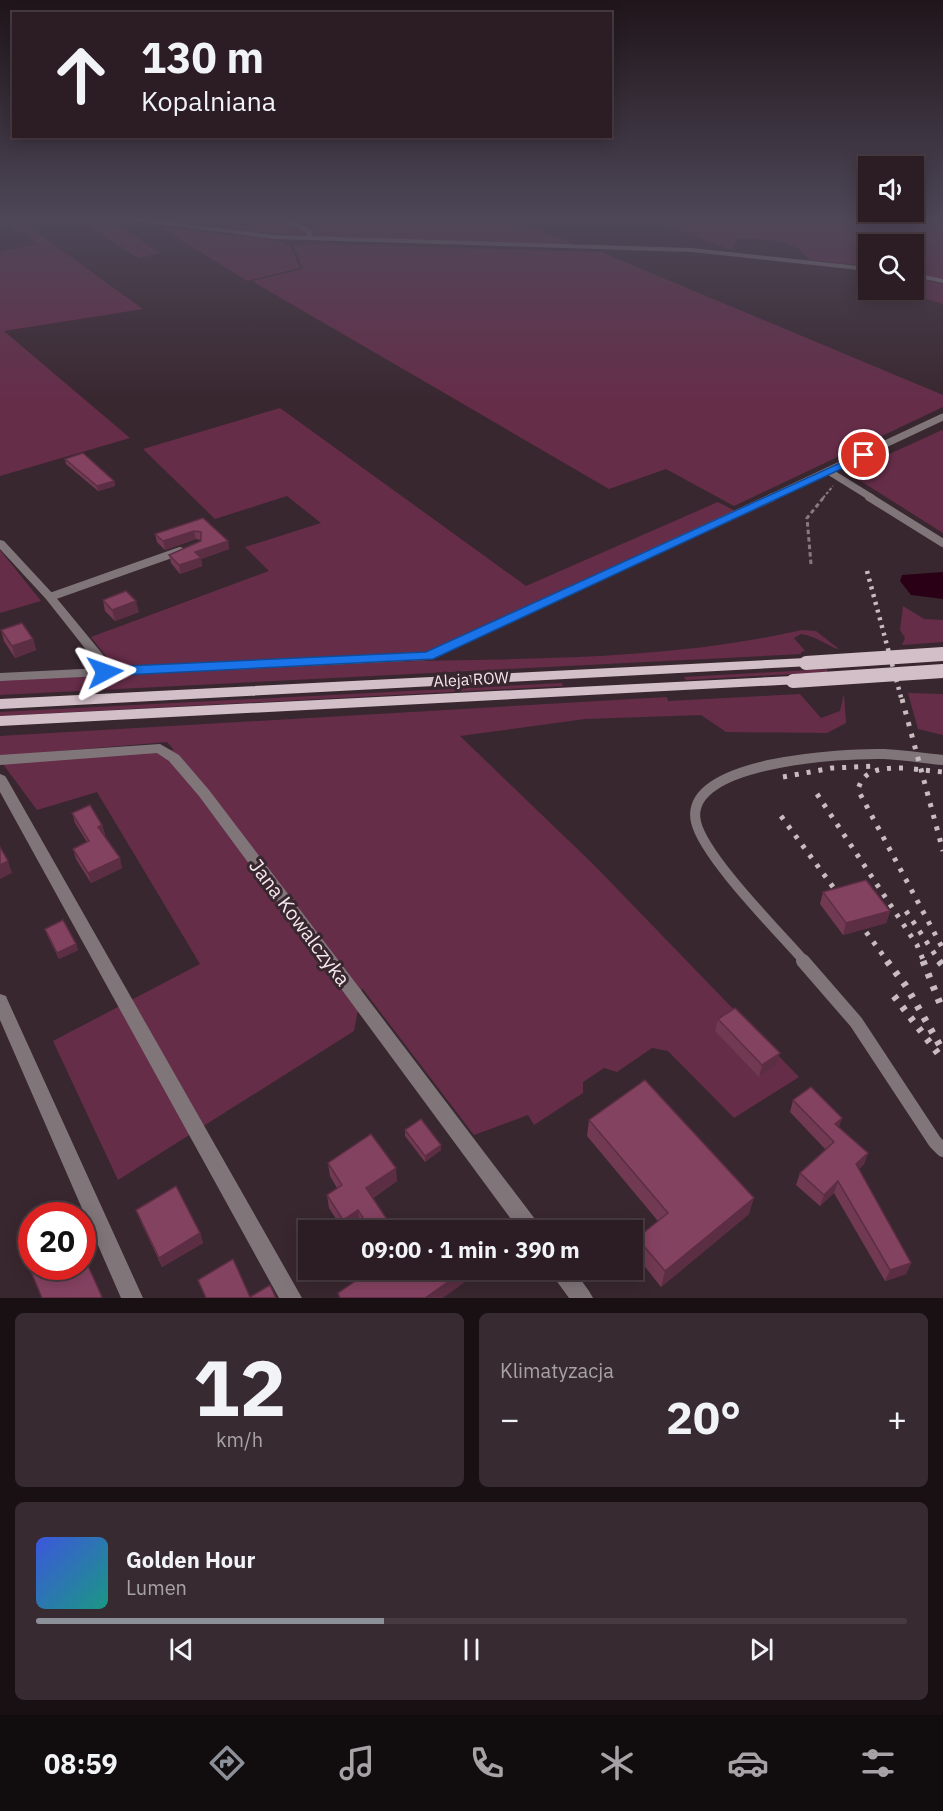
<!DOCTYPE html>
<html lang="pl">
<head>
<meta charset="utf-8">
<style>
  body { margin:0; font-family:"IBM Plex Sans",sans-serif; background:#372a30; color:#f1f3f6; height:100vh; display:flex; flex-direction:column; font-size:22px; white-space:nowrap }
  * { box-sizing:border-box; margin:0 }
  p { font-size:20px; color:#a6a2a6 }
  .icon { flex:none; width:33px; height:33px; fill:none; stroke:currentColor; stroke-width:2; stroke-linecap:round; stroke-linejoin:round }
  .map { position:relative; height:1298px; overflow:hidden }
  .details { display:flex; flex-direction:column; gap:15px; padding:15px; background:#181013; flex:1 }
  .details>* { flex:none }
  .banner { position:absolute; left:12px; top:12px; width:600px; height:126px; border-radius:0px; box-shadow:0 3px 15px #0003,0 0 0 2px #473b41; background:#2b1d23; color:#f1f3f6; overflow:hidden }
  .controls { position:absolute; left:858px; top:156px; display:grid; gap:12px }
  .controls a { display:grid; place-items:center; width:66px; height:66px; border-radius:0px; background:#2b1d23; box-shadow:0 3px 15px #0003,0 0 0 2px #473b41; font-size:30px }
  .speed { position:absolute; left:18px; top:1202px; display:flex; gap:12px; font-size:30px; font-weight:700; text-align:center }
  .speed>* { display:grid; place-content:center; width:78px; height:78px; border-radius:50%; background:#2b1d23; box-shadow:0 3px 15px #0003,0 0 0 2px #473b41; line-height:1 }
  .speed .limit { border:9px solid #d22; background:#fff; color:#111 }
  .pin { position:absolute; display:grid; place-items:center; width:51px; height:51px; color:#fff; margin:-26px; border:3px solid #fff; border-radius:50%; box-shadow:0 2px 6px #0007 }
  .me { position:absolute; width:66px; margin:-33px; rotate:86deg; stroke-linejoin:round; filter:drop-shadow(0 0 4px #0008) }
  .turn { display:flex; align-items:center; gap:21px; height:126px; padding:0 30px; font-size:27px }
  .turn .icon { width:78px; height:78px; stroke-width:2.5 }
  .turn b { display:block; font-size:42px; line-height:51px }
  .big { font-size:45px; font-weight:700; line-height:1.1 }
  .details .card { flex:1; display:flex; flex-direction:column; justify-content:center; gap:9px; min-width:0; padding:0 21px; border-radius:9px; background:#372a30 }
  .details .dial { align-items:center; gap:0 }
  .dial b { font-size:78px; line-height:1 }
  .song { display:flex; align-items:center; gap:18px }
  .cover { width:72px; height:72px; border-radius:9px; background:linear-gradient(135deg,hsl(230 70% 55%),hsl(170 70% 35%)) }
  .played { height:6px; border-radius:3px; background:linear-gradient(90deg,#8c9099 40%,#473b41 40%) }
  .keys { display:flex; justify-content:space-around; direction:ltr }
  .heat { display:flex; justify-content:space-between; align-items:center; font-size:33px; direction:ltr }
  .details .tiles { flex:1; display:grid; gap:15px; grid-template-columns:1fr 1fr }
  .card:last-child { grid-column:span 2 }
  .trip { position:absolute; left:298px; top:1220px; width:345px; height:60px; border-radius:0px; background:#2b1d23; box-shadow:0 3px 15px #0003,0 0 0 2px #473b41; font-weight:700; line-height:60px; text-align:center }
  .menu { display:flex; height:96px; justify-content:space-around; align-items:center; background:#110c0e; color:#a6a2a6 }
  .menu .icon { width:42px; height:42px }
  .menu .selected { color:#8c9099 }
  .menu b { font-size:27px; color:#f1f3f6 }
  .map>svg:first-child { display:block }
  .green { fill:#662d49 }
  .water { fill:#290016 }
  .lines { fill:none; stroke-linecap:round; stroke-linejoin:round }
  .path-far2 { stroke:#88797f; stroke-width:1.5; stroke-dasharray:2 1.5; stroke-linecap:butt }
  .path-far1 { stroke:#88797f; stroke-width:2; stroke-dasharray:3 2; stroke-linecap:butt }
  .path { stroke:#88797f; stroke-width:3; stroke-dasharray:4.5 3; stroke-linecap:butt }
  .service-far3 { stroke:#80767a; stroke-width:7 }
  .service-far2 { stroke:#80767a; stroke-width:8 }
  .service-far1 { stroke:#80767a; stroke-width:10 }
  .service { stroke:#80767a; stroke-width:14 }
  .minor { fill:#80767a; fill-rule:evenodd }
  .tertiary { fill:#80767a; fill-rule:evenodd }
  .primary { fill:#d3bfc7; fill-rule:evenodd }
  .rail-far2 { stroke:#c9bcc1; stroke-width:4.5; stroke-dasharray:3 5; stroke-linecap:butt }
  .rail-far1 { stroke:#c9bcc1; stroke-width:5; stroke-dasharray:4 8; stroke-linecap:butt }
  .rail { stroke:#c9bcc1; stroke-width:7; stroke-dasharray:4.5 9; stroke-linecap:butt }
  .primary-bridge { stroke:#d3bfc7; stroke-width:14 }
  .wall { fill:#723953 }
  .shaded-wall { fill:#5c2e44 }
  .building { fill:#844261; stroke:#5c2e44; stroke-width:1.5 }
  .route { fill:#1a73e8; stroke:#114b97; stroke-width:1.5 }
  .labels { text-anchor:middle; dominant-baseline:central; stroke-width:6; stroke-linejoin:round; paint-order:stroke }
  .street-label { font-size:16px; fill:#f4e8ec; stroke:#39272f }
  .near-street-label { font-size:20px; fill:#f4e8ec; stroke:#39272f }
</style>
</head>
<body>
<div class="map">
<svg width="943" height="1298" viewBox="0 0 943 1298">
  <rect width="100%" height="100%" fill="#39272f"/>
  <path class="green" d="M1,218H17L143,309L4,331L130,438L0,476V252L38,244Z
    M76,218L109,220L160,253L139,258Z
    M211,218H504L574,244L379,239L237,232Z
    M648,218H943V280L914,273V244H868V266L809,260C796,237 760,240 737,238L732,250Z
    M162,228L271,239L290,246L300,268L247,281Z
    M312,244L601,252L943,395V407L734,506L666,469L609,489L252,281L303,269L294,247Z
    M914,278L943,284V304L898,290H914Z
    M280,408L526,586L718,502L735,511L426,653L114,667L91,637L269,571L245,547L321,523L287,496L215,519L143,449Z
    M943,431V533L848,473L942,430Z
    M0,550L41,601L0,613Z
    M903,606L924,619L943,620V642L902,645L905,638L900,630Z
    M802,630L816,631L839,649C830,648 817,636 801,634L794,638L805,651L801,652V654L0,695V680C126,676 251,665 377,662C518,658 663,662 802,630Z
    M827,669V672L686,680L684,677Z
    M562,683L563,686L0,716V712Z
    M908,693L943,694V735L918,729Z
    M800,694L821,718L840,711L844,694L846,723L827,733L726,732L701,715L585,719L460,736L594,865L799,1077L734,1118L668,1051L652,1048L617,1072L604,1068L583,1082V1093L534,1125L528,1115L474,1135L362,988L354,1031L118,1180L53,1041L200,964L97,792L37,810L0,760L174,750L167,742L0,756V736L667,697L668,701Z"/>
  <path class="water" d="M943,572V599L911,595L900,581L902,575Z"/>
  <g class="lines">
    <path class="path-far2" d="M0,220L17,231"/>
    <path class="path-far1" d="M823,498L833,486"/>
    <path class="path" d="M811,564L807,518L824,497"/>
    <path class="service-far3" d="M830,472L872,498
      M770,498L943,417"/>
    <path class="service-far2" d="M869,497L943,543
      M50,597L180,551
      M0,677L428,656L773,497"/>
    <path class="service-far1" d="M805,962C779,932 704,857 696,822C682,761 845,753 884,754C904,755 923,758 943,760"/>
    <path class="service" d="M803,961L856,1022L935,1142L943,1150"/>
    <path class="minor" d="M280,218H288L311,230L314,239L309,240L306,232Z
      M0,540L4,541L54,595L105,657L111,672L109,675H101L95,661L46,599L0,549Z
      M160,744L179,755L209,790L538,1223L541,1230H519L199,796L169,761L157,753L0,765V755Z
      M0,774L5,776L7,779L302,1298H279L0,792Z
      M0,994L6,996L8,1001L143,1298H121L0,1020Z
      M550,1269H573L589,1291L593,1298H569L553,1276Z"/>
    <path class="tertiary" d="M115,218H133L274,235L692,248L868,267V271L692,252L274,239Z
      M914,273L943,279V283L914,277Z"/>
    <path class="primary" d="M806,658L814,663L811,666L0,709V699Z
      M793,676L799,678L801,681L799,684L0,726V716Z"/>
    <path class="rail-far2" d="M867,571L902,701"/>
    <path class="rail-far1" d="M902,699L943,851
      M903,768C884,768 863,768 858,790L943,949
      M914,769L943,772
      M783,777L832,768L878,766
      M817,794L917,945L924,962
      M781,816L888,962
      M906,911L940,962"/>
    <path class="rail" d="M887,961L906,986L943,1051
      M923,961L943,1011
      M939,961L943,966
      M894,996L943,1060"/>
    <path class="primary-bridge" d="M806,663L943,654
      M793,681L943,671"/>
  </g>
  <path class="wall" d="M65,459L114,481L115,486L98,491L66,464Z
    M203,518L228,541L229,549L201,559L202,566L180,574L171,563L169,555L201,541V540L196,539L165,550L157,542L155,534Z
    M103,600L139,612L115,621L105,611Z
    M1,630L33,639L36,650L15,658L4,641Z
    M72,813L102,825L105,834L104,835L122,868L91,883L76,859L73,849L87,842L75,823Z
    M823,892L890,911L886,923L843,935L820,904Z
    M45,929L76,944L78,950L59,959L47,935Z
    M718,1019L776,1065L759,1077L715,1031Z
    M793,1100L839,1127L868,1153L864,1164L859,1169L911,1263L906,1274L885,1281L834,1193L820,1206L796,1185L800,1173L826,1150L790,1112Z
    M589,1120L749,1214L661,1287L634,1253L637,1238L658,1221L587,1136Z
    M405,1130L441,1150L425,1162L405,1136Z
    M328,1163L397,1181L373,1198L394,1230H364L360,1223L348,1230H343L329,1208L327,1195L337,1188L330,1176Z
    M136,1210L200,1233L203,1243L162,1267L140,1220Z"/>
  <path class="shaded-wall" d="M114,481L115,486L98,491L97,486Z
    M194,531L196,539L165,550L163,541Z
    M228,541L229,549L201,559L202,566L180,574L179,565L195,552Z
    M136,601L139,612L115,621L112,610Z
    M33,639L36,650L15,658L12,646Z
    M102,825L105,834L101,836L98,827Z
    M120,858L122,868L91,883L88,873Z
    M8,861L12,873L0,879V865Z
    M890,911L886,923L843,935L846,923Z
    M76,944L78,950L59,959L57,953Z
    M780,1053L776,1065L759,1077L762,1065Z
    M842,1118L838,1130L835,1124Z
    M441,1145V1150L425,1162V1156Z
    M868,1153L864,1164L852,1176L856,1164Z
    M396,1168L397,1181L368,1201L366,1188Z
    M838,1181L834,1193L820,1206L824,1195Z
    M754,1198L749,1214L661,1287L665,1271Z
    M358,1210L360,1223L348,1230H344L343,1220Z
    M200,1233L203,1243L162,1267L159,1258Z
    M911,1263L906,1274L885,1281L890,1270Z
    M465,1270V1282L443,1298H425Z"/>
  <path class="building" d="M83,453L114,481L97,486L65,459Z
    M203,518L228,541L195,552L201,558L179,565L169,555L201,541V532L194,531L163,541L155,534Z
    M126,591L136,601L112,610L103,600Z
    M22,623L33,639L12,646L1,630Z
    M90,805L102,825L98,827L120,858L88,873L73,849L89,841L72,813Z
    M0,847L8,861L0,865Z
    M866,880L890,911L846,923L823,892Z
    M63,920L76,944L57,953L45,929Z
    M735,1008L780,1053L762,1065L718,1019Z
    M645,1080L754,1198L665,1271L637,1238L668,1213L589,1120Z
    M811,1087L842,1118L835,1124L868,1153L856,1164L911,1263L890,1270L838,1181L824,1195L800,1173L834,1142L793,1100Z
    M421,1119L441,1145L425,1156L405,1130Z
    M371,1134L396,1168L366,1188L394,1230H371L358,1210L343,1220L327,1195L342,1185L328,1163Z
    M176,1186L200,1233L159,1258L136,1210Z
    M82,1252L102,1297L100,1298H42L29,1267L32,1265L82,1266Z
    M233,1259L250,1297L270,1285L276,1298H206L198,1280Z
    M373,1269H465V1270L425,1298H340L338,1293Z"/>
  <linearGradient id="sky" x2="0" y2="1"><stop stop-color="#1f151a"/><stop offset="0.55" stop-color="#4e4758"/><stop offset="1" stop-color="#4e4758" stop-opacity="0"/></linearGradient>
  <rect width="943" height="400" fill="url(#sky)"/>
  <path class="route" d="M864,452L869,455L867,457L433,659L105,676L98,672L105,667L426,652Z"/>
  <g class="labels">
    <g class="street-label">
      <text transform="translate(471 679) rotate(-3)">Aleja ROW</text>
    </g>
    <g class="near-street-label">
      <text transform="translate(300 922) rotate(53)">Jana Kowalczyka</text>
    </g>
  </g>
</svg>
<div class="controls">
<a><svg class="icon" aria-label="sound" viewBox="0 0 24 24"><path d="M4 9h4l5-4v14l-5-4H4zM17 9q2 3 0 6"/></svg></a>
<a><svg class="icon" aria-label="search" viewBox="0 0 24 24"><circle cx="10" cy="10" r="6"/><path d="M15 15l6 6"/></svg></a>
</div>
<div class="speed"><div class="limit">20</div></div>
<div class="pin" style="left:864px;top:455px;background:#d93025"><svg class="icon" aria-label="arrive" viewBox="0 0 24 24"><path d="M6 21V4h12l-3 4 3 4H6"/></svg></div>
<svg class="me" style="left:105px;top:672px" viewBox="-20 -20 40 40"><path d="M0-17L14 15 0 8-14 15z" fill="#1a73e8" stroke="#fff" stroke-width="4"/></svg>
<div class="trip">09:00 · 1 min · 390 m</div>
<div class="banner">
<div class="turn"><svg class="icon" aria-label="ahead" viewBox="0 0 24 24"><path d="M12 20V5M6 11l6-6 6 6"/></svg><div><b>130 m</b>Kopalniana</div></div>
</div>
</div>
<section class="details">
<div class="tiles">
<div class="card dial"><b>12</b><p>km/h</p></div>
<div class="card"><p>Klimatyzacja</p>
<div class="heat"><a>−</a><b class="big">20°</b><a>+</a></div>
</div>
<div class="card">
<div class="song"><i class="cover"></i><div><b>Golden Hour</b><p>Lumen</p></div></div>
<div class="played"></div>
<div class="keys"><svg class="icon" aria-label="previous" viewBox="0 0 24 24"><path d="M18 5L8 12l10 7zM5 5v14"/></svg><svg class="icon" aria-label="pause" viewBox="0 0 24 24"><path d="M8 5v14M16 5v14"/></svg><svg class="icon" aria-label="next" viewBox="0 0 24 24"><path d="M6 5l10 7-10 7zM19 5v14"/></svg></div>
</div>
</div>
</section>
<nav class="menu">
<b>08:59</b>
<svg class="icon selected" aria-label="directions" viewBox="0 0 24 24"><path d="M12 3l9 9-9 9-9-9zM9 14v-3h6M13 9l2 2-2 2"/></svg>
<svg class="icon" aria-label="music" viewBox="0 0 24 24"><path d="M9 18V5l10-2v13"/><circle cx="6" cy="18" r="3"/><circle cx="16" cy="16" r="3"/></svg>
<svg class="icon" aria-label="phone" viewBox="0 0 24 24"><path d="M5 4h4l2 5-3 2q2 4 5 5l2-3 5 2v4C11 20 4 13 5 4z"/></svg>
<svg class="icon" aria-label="climate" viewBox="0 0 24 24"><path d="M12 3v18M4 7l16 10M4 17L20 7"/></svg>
<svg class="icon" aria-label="car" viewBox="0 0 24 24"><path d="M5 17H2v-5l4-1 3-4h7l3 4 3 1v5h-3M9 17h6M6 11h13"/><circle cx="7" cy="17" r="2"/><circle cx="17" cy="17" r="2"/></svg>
<svg class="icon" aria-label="filters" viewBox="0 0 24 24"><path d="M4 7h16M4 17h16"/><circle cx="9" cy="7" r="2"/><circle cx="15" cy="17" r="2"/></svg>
</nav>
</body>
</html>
